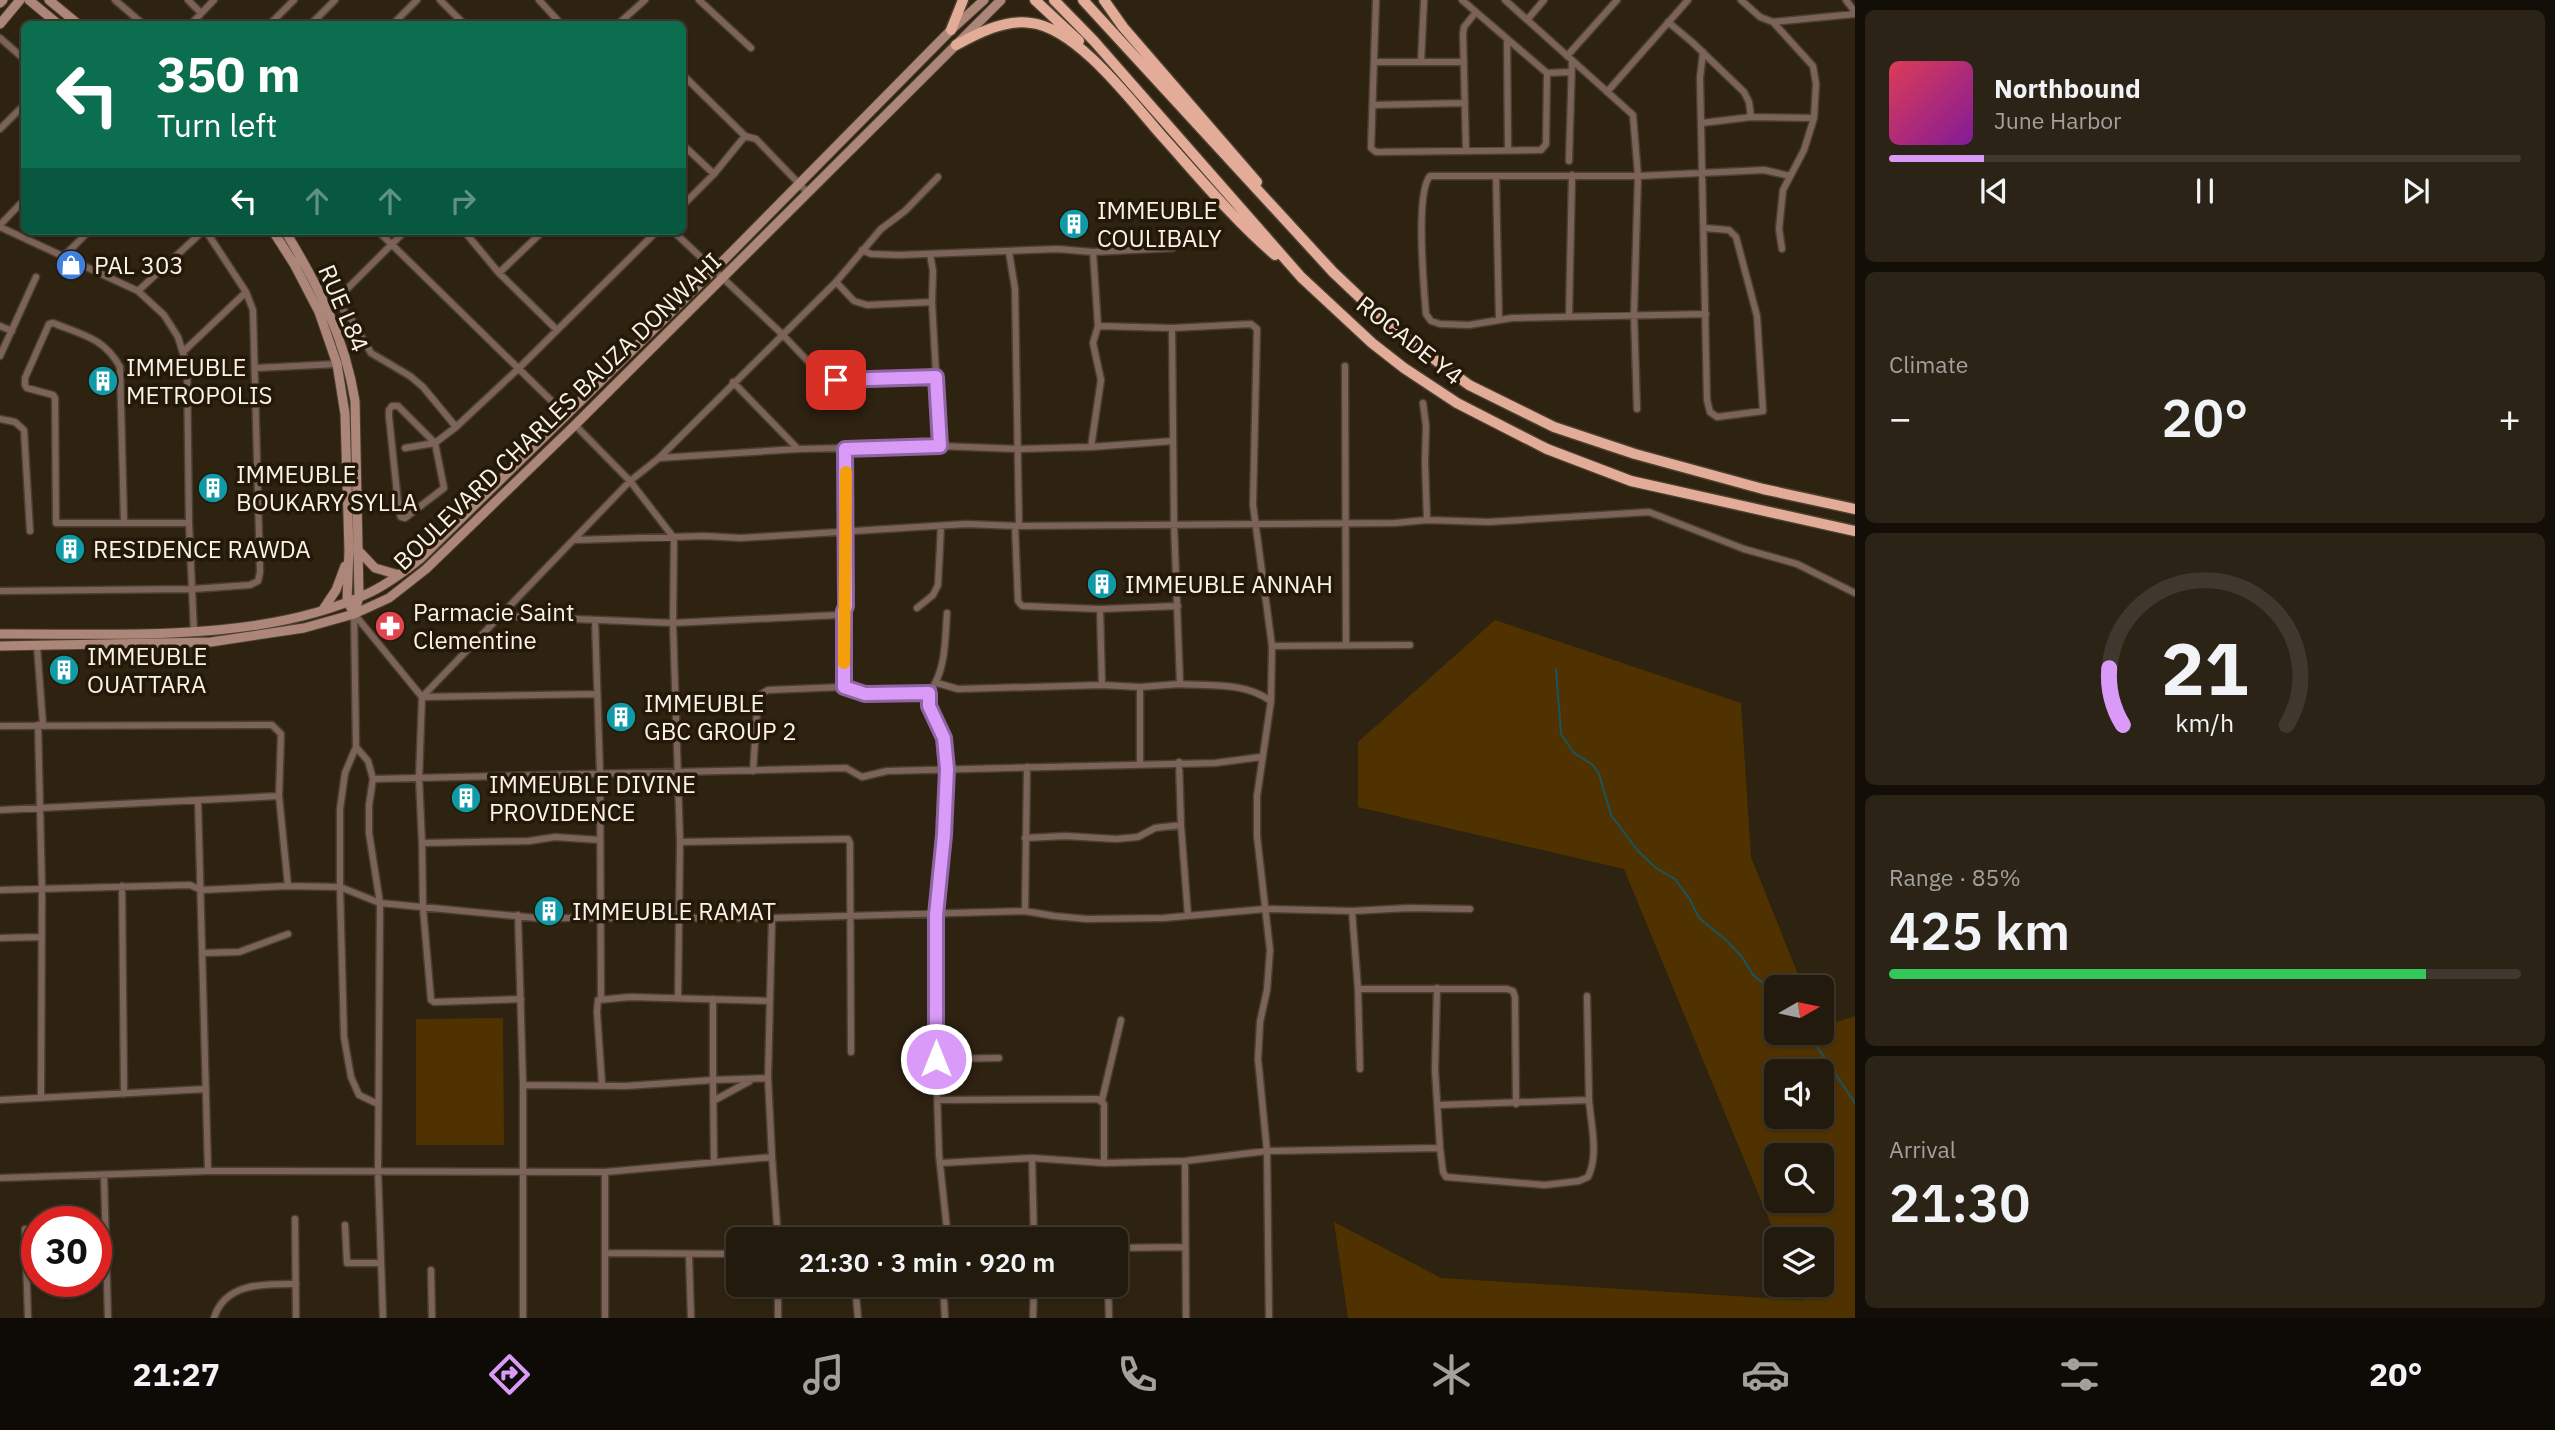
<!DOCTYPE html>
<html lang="en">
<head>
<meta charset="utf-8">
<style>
  body { margin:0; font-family:"IBM Plex Sans",sans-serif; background:#2a2316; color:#f1f3f6; height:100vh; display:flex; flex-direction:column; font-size:26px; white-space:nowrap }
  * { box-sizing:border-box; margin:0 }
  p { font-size:23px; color:#a2a19d }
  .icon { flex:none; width:38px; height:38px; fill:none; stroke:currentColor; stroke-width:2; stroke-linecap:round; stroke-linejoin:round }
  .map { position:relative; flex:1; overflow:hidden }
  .drawer { display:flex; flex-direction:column; gap:10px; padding:10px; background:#130e07; width:700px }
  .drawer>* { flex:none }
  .guide { position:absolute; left:21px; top:21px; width:665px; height:214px; border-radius:10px; box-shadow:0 2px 5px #0004,0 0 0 2px #3f382e; background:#0b6e4f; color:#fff; overflow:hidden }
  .needle { width:46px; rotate:81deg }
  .fabs { position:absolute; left:1764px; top:975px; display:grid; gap:14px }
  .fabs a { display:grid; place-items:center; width:70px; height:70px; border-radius:10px; background:#221a0d; box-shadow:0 2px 5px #0004,0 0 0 2px #3f382e; font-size:35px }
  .speed { position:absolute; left:21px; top:1206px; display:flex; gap:14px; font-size:35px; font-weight:700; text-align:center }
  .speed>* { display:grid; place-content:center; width:91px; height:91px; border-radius:50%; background:#221a0d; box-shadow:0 2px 5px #0004,0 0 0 2px #3f382e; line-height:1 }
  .speed .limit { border:10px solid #d22; background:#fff; color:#111 }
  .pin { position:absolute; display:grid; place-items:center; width:60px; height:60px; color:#fff; margin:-30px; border-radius:14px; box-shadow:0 4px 10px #0006 }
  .me { position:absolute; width:77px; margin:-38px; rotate:0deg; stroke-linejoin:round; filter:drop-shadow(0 0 5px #0008) }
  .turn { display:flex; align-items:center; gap:24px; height:147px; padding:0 21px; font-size:32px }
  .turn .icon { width:91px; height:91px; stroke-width:2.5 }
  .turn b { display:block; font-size:49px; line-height:60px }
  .lanes { display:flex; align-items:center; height:66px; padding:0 21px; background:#0003; justify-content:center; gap:35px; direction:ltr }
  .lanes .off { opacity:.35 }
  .big { font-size:52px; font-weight:600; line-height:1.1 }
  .drawer .widget { flex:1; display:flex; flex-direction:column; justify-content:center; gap:10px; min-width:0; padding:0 24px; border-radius:10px; background:#2a2316 }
  .drawer .dial { align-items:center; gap:0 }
  .dial svg { height:182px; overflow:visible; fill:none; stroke:#3f382e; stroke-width:7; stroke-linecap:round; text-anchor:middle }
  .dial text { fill:#f1f3f6; stroke:none }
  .song { display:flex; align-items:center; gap:21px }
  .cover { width:84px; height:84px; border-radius:10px; background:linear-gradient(135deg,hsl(350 70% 55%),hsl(290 70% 35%)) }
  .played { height:7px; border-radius:4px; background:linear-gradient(90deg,#da9af7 15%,#3f382e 15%) }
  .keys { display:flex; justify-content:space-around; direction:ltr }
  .heat { display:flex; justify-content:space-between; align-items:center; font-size:38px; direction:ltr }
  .charge { height:10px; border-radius:5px; background:linear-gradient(90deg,#34c759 85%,#3f382e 0) }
  .trip { position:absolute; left:726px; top:1227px; width:402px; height:70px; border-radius:10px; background:#221a0d; box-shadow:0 2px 5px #0004,0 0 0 2px #3f382e; font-weight:600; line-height:70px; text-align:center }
  .tabs { display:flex; height:112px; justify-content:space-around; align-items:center; background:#0e0a05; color:#a2a19d }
  .tabs .icon { width:49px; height:49px }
  .tabs .on { color:#da9af7 }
  .tabs b { font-size:32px; color:#f1f3f6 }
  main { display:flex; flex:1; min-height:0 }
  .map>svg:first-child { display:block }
  .green { fill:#4f3200; fill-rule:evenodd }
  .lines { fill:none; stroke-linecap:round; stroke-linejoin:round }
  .stream { stroke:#1b545f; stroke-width:2 }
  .minor-casing { stroke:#4b3f2f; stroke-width:9 }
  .secondary-casing { stroke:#4b3f2f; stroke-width:11 }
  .trunk-casing { stroke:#4b3f2f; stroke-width:13 }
  .minor { stroke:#7b635a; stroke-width:6 }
  .secondary { stroke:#ac8678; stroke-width:9 }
  .trunk { stroke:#e3ac98; stroke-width:10 }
  .route-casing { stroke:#8e64a1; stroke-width:18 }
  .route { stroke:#da9af7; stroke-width:12 }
  .slow { stroke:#f59e0b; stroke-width:12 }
  .labels { text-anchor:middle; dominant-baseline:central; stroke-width:7; stroke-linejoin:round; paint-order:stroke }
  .poi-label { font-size:24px; fill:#fbf2e8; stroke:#241808; text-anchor:start }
  .street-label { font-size:24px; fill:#fbf2e8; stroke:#241808 }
</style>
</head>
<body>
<main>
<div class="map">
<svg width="1855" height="1318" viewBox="0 0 1855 1318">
  <rect width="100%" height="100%" fill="#2e2211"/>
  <path class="green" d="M1495,620L1741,703L1751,857L1803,987H1776V1032H1822V1027L1855,1016V1318H1348L1334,1222L1441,1278L1802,1300L1796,1285L1822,1284V1239H1777L1624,869L1358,807V742ZM1776,1071H1822V1116H1776ZM1776,1155H1822V1200H1776Z
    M503,1018L504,1145H416V1019Z"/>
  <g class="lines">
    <path class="stream" d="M1556,669L1561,734L1574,753L1593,765L1599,774L1611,815L1638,851L1656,868L1675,879L1689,898L1699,918L1726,940L1742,957L1753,975L1776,994
      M1807,1032L1855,1103"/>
    <g class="minor-casing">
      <path id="minor" d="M115,0L143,24
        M188,0L201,13
        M440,0L464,24
        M539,0L561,24
        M699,0L751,48
        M1376,0L1371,148L1376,152L1541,150L1546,144L1547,73
        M1462,0L1547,73L1571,72
        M1505,0L1633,115L1638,176L1634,314L1637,409
        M1741,0L1760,17L1773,22L1855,14
        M1846,0L1855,12
        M1527,20L1544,0
        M1668,22L1692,42L1744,92L1749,102L1751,117
        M1773,22L1813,66L1816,84L1814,118L1804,150L1783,190L1779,229L1782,249
        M191,24L214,0
        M270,24L294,0
        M311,24L335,0
        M393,24L417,0
        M618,24L645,0
        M0,38L24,59
        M1507,39L1508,150
        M1703,52L1700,78L1707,400L1710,412L1717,417L1763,411L1757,316L1736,237L1729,230L1704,228
        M1567,56L1617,0
        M1374,62H1464
        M1421,62L1424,0
        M682,74L745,136
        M1607,92L1688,0
        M1373,105L1465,103
        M1702,123L1751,117L1814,118
        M0,129L24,105
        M682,144L714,174
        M1466,150L1463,34L1464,27L1476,12
        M1569,161L1572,60
        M1496,176L1499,320
        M682,206L714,174L745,136L756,139L808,193
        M0,225L24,200
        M0,227L138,291L164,315L178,337L187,366L189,523L194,633
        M378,231L567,416
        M464,231L499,273
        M543,231L499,273L557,330
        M673,231L782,334L820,374L836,380L936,377
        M862,250L871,254L899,255L1058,249L1093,252L1173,248
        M1009,252L1015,289L1019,526
        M930,254L933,271L932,302L940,446
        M63,257L89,231
        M836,282L854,301L867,305L932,302
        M138,291L203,231
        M335,302L350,317L371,353L410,376L423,387L456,427L518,369L657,231
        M328,308L405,231
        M1706,314L1512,318L1469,325L1440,324L1431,321L1426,314C1424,289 1415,193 1430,176H1638L1764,170L1790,176
        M1569,316L1572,175
        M0,326L12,331
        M1098,326L1172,328
        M184,351L246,292
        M0,356L36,277
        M1345,366L1346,645
        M256,368L337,364
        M733,382L798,449
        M1423,403L1426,426L1425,462L1427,520
        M0,419L15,422L24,430L30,531
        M575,425L630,481L674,538L673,623L680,842L678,997
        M1091,447L1101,380L1093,343L1098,326L1093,252
        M405,448L435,443L398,406H392L389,410V417L399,512L401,517L405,518L444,488L435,443L456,427
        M659,458L798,449L940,446L1019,449L1091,447L1173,441
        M124,522L120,367C104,338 83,335 53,323L49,324L25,378V385L27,388L53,395L55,398L56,523H189
        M1015,526L1018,601L1022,606L1100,609L1178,606
        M574,540L704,536L741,538L966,524L1019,526L1395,523L1427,520L1488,522L1649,512L1744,549L1797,564L1855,593
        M0,591L193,589L250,585L258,581L260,572L253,310L246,292L206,231
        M917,608L933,595L938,585L941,526
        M947,613C945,641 946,671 929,693V706L944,738L947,769L945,836L936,915V1059L939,1155L948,1239
        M354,614L356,747L368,761L373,779L369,805V833L380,903L537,918H772L1025,911L1054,916L1087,919L1164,918L1265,909L1352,911L1409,908L1470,909
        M355,615L422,697L419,778L422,843L529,841L555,837L600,840
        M500,616L673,623L838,615L844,611L846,606L845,449
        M595,620L600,773L601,999
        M37,646L43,725
        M1272,646L1410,645
        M937,683L958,689L1102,685L1100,609
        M1102,685L1140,687
        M844,687L865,694L929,693
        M422,697L630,481L659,458L836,282L881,229L905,211L938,177
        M422,697L597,694
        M38,725L42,889L41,1098
        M0,726L272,725L281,734L279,796
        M356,747L345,773L340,809V887L380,903L378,1171L383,1318
        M1179,762L1181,825L1188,916
        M1140,763V687L1180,684
        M753,771L758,696L768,690L844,687V611
        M373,779L846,768L862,777L887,771L1215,763L1261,757
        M198,801L208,1171
        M0,810L279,796L288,886L340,887L344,1037L351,1077L359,1095L378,1104
        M1025,838L1065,836L1116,839L1138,837L1155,828L1181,825
        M680,842L848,839L850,843L851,1052
        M422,843L423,908L431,1000L434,1002L521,999
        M122,886L124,1094
        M0,890L190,885L201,890L288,886
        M1025,911L1027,767
        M1352,911L1358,989L1360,1069
        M518,915L523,1085V1318
        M0,938L40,937
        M202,953L239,952L288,934
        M1437,988L1435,1070L1440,1148L1443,1172L1446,1177L1545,1185L1579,1181L1588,1177C1599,1155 1591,1125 1589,1100L1438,1105
        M1358,989H1507L1513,991L1515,997L1516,1104
        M1587,996L1589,1100
        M936,1059L999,1058
        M602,1084L597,1012L598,1000L630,997L770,1001
        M523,1085L626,1086L713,1080V999
        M0,1100L206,1089
        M938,1100L1098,1099L1104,1104V1163
        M1102,1100L1121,1020
        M713,1101L750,1081
        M772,1157L778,1239
        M1032,1158L1034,1239
        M1185,1161L1186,1318
        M714,1162L713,1080L768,1078
        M941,1163L1032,1158L1104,1163L1185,1161L1267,1151L1440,1148
        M104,1175L108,1318
        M0,1178L208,1171L605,1172L772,1157L768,1078L772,918
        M295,1219L296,1318
        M345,1225L347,1263H381
        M25,1229L28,1318
        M1116,1248L1185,1247
        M605,1253L738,1254
        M689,1255L691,1318
        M431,1270L432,1318
        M855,1284L858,1318
        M943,1284L945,1318
        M1108,1284L1109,1318
        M214,1318C225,1282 265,1284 296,1284
        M605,1318V1172
        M778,1318V1284
        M1033,1318L1034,1284
        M1269,1318L1267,1151L1258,1059L1260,1022L1267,990L1270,950L1257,836V796L1271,701L1272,646L1253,505L1257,329L1251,324L1172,328L1174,524L1180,684C1212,686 1244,682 1271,701"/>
    </g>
    <g class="secondary-casing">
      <path id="secondary" d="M29,0L58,24
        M49,0L78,24
        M0,3L3,0
        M0,24L20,0
        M273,231L294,264L319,312L337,364L345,414L349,551L347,600L354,614
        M285,231C318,285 345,338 355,401L359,597L354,614
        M358,550L375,568L399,575
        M324,608L336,590L345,566
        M0,634C118,633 263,644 371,592C389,583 405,571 420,559L714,270L951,30L984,0
        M0,646L211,642L304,628L354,614L389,598L426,569L575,425L1001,0"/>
    </g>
    <g class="trunk-casing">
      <path id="trunk" d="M1035,0L1079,41
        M1054,0L1094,41L1301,277L1372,343L1404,368L1457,403L1547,449L1631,481L1855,531
        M1083,0L1333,272L1391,327L1469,385L1554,427L1635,454L1763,489L1855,509
        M1104,0L1123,27L1257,182
        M951,30L963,0
        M956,45C978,33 1005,19 1031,23C1077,28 1132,102 1162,136C1198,176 1234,220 1275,255"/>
    </g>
    <use href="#minor" class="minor"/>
    <use href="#secondary" class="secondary"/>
    <use href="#trunk" class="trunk"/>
  </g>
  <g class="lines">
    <g class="route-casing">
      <path id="route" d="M836,380L936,377L940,446L845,449L846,606L844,611V687L865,694L929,693V706L944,738L947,769L944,835L936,915V1059"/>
    </g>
    <use href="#route" class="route"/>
    <path class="slow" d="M844,663L846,472"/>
  </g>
  <defs>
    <g id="building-disc" transform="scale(1.575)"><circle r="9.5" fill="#0f9aa8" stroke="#241808"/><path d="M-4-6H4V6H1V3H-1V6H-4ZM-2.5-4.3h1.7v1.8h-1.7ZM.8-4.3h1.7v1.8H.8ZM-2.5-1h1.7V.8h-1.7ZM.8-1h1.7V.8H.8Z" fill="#fff"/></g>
    <g id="shop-disc" transform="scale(1.575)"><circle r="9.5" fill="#3f7fe0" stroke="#241808"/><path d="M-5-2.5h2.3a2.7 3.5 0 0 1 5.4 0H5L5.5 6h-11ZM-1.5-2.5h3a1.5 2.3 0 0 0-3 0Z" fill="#fff"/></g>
    <g id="pharmacy-disc" transform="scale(1.575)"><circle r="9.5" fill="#e0444e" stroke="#241808"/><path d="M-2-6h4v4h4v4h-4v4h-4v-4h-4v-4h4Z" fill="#fff"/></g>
  </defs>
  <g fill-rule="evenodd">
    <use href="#building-disc" x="1074" y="224"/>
    <use href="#shop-disc" x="71" y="265"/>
    <use href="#building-disc" x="103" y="381"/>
    <use href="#building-disc" x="213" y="488"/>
    <use href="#building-disc" x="70" y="549"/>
    <use href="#building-disc" x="1102" y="584"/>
    <use href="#pharmacy-disc" x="390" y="626"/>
    <use href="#building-disc" x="64" y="670"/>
    <use href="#building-disc" x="621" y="717"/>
    <use href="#building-disc" x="466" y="798"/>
    <use href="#building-disc" x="549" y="911"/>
  </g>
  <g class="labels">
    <g class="poi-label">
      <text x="1097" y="210">IMMEUBLE<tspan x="1097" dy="28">COULIBALY</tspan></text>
      <text x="94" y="265">PAL 303</text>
      <text x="126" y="367">IMMEUBLE<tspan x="126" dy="28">METROPOLIS</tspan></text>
      <text x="236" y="474">IMMEUBLE<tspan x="236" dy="28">BOUKARY SYLLA</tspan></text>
      <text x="93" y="549">RESIDENCE RAWDA</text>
      <text x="1125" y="584">IMMEUBLE ANNAH</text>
      <text x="413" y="612">Parmacie Saint<tspan x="413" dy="28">Clementine</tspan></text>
      <text x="87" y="656">IMMEUBLE<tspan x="87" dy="28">OUATTARA</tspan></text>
      <text x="644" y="703">IMMEUBLE<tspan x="644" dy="28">GBC GROUP 2</tspan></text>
      <text x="489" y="784">IMMEUBLE DIVINE<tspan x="489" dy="28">PROVIDENCE</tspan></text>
      <text x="572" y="911">IMMEUBLE RAMAT</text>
    </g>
    <g class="street-label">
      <text transform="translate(344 308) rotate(67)">RUE L84</text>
      <text transform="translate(1410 340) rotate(38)">ROCADE Y4</text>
      <text transform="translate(557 411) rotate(-44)">BOULEVARD CHARLES BAUZA DONWAHI</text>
    </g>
  </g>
</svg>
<div class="fabs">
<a><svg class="needle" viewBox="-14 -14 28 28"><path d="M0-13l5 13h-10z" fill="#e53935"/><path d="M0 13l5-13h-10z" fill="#a2a19d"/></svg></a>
<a><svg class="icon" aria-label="sound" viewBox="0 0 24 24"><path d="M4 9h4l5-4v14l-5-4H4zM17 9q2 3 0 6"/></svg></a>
<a><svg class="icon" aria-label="search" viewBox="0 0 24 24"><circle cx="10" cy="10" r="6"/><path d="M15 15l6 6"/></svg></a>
<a><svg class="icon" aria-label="layers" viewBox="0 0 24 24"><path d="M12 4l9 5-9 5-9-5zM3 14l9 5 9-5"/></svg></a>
</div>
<div class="speed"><div class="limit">30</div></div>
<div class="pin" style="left:836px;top:380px;background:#d93025"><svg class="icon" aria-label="arrive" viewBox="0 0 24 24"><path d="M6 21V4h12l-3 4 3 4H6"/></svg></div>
<svg class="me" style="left:936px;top:1059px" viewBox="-20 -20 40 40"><circle r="17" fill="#da9af7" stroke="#fff" stroke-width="3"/><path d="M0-11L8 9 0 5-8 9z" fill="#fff"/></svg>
<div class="trip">21:30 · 3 min · 920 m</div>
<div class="guide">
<div class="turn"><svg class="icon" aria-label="left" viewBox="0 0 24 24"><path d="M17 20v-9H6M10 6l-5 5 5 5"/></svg><div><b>350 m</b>Turn left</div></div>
<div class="lanes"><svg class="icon" aria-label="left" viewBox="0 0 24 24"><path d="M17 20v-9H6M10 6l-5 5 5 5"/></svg><svg class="icon off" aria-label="ahead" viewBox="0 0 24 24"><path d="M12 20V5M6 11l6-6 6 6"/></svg><svg class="icon off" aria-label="ahead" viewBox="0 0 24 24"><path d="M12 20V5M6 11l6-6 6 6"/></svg><svg class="icon off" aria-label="right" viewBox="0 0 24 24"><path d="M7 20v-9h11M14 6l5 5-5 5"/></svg></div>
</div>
</div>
<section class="drawer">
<div class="widget">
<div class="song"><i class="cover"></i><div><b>Northbound</b><p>June Harbor</p></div></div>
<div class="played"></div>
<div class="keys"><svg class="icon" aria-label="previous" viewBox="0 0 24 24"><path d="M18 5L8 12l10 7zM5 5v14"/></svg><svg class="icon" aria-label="pause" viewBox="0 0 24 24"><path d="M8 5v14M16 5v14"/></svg><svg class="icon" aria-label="next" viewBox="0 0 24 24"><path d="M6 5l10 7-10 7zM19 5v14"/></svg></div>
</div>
<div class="widget"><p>Climate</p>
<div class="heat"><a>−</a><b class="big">20°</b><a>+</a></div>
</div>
<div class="widget dial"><svg viewBox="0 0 100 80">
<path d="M14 69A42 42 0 1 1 86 69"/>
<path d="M14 69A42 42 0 0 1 8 44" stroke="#da9af7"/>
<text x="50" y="56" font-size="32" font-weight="700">21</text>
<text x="50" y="72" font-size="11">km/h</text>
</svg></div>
<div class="widget"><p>Range · 85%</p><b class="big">425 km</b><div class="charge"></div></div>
<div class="widget"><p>Arrival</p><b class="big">21:30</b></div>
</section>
</main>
<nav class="tabs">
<b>21:27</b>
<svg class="icon on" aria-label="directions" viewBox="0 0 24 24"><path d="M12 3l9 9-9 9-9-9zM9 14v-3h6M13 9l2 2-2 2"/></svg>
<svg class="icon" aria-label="music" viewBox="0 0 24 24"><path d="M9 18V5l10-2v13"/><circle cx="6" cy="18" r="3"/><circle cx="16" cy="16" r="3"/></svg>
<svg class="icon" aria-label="phone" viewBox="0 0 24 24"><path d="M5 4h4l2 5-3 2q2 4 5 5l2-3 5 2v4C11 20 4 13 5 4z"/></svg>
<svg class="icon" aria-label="climate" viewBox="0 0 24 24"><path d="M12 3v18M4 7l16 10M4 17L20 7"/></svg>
<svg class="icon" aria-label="car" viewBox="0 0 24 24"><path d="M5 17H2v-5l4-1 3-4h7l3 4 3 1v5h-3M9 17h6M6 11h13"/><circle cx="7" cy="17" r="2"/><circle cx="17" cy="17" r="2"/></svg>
<svg class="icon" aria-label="filters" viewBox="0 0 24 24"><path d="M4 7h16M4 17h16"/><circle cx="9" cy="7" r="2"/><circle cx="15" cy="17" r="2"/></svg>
<b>20°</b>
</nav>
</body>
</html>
